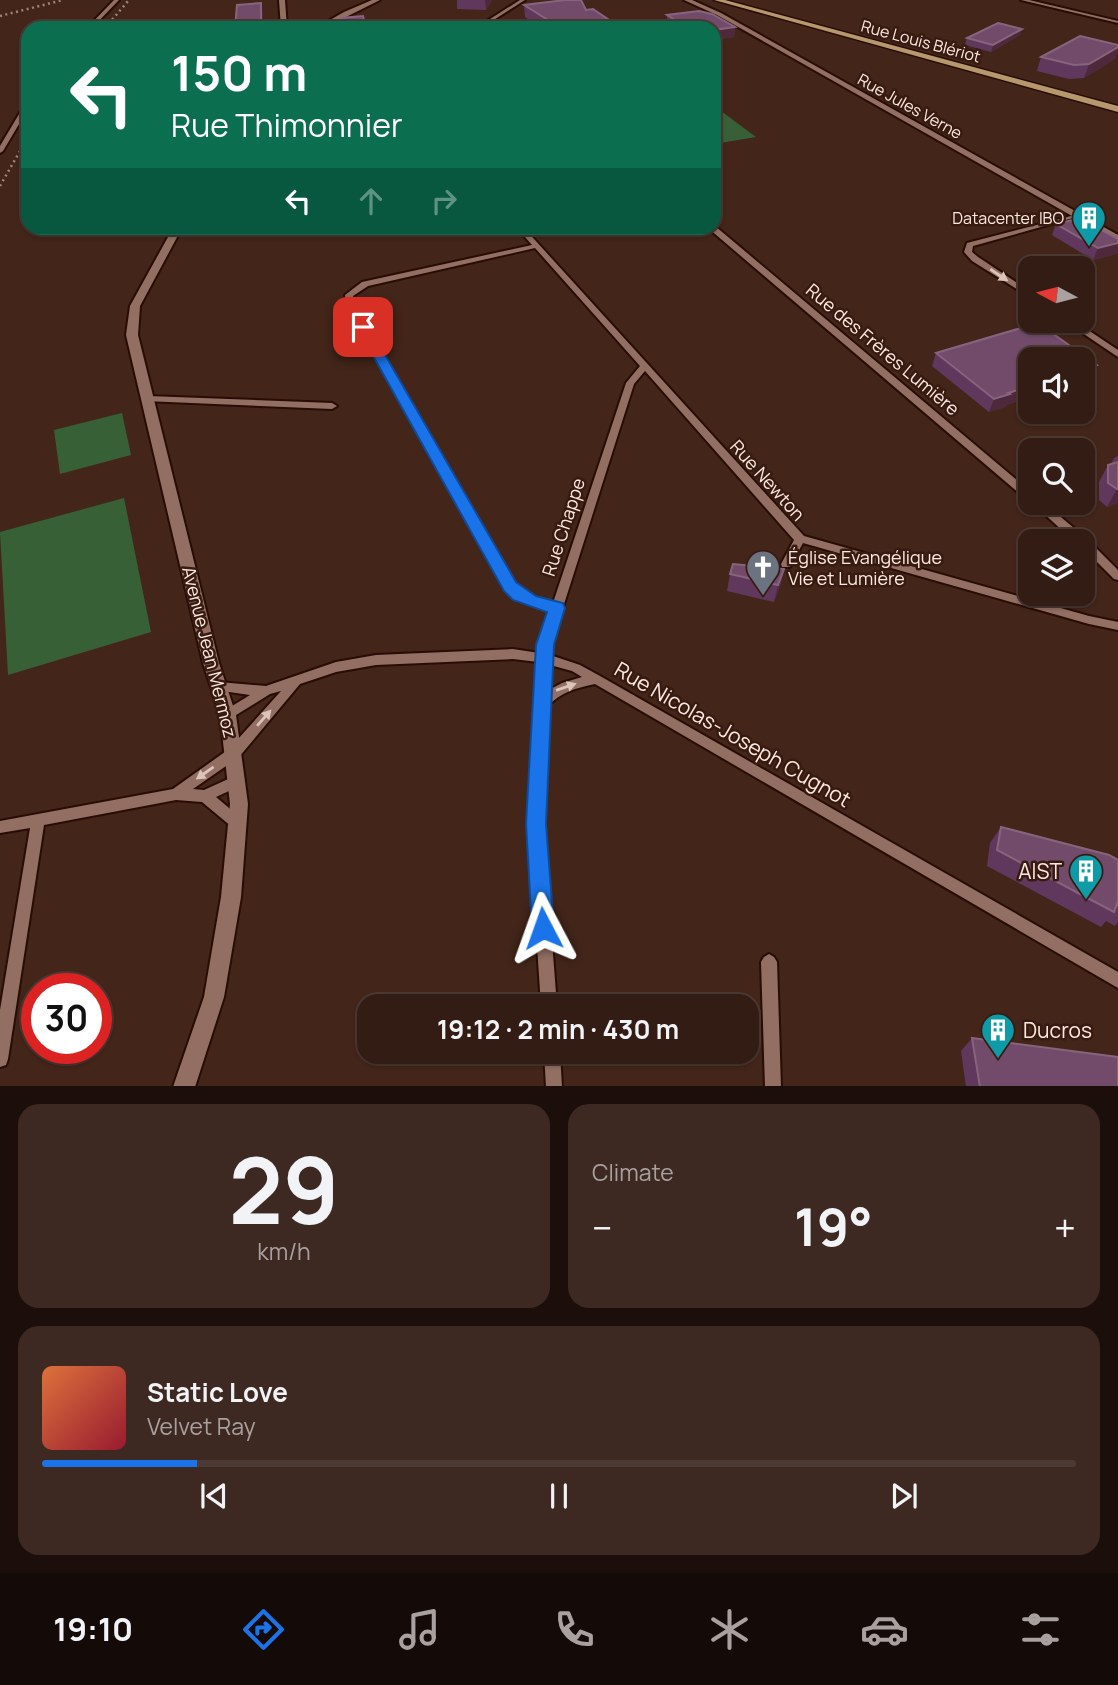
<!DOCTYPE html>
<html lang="en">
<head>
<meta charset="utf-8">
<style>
  body { margin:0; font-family:Manrope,sans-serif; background:#3d2922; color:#f1f3f6; height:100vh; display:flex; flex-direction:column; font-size:26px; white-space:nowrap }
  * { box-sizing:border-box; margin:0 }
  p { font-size:23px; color:#a8a1a0 }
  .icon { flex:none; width:38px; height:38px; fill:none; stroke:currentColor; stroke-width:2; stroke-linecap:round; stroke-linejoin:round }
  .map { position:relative; height:1086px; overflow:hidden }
  .sheet { display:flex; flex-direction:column; gap:18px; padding:18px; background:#1c0f0b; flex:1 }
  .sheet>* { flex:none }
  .top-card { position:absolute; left:21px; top:21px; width:700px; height:214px; border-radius:21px; box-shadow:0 2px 5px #0004,0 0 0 2px #4d3a34; background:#0b6e4f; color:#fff; overflow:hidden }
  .needle { width:46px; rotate:277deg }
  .controls { position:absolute; left:1018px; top:256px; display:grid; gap:14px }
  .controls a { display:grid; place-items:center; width:77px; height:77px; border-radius:14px; background:#321c14; box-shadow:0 2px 5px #0004,0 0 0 2px #4d3a34; font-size:35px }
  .speed { position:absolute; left:21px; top:973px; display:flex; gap:14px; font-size:35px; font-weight:700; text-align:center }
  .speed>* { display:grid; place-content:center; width:91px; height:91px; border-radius:50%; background:#321c14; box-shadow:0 2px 5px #0004,0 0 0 2px #4d3a34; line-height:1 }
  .speed .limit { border:10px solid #d22; background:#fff; color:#111 }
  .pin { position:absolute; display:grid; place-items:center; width:60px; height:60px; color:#fff; margin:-30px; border-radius:14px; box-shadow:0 4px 10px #0006 }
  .me { position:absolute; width:77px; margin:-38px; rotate:356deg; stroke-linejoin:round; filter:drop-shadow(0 0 5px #0008) }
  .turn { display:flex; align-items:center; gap:24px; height:147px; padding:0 35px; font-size:32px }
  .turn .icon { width:91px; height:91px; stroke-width:2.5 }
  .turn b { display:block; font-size:49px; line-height:60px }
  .lanes { display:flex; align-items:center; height:66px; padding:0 35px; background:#0003; justify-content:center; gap:35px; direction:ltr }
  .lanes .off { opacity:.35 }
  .big { font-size:52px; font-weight:700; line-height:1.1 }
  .sheet .widget { flex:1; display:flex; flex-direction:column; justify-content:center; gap:10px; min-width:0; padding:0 24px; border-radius:21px; background:#3d2922 }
  .sheet .dial { align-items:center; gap:0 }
  .dial b { font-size:91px; line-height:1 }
  .song { display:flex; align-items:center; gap:21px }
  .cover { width:84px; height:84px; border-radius:10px; background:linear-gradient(135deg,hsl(20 70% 55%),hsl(350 70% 35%)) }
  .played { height:7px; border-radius:4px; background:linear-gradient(90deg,#1a73e8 15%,#4d3a34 15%) }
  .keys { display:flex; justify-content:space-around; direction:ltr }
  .heat { display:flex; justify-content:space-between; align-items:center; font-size:38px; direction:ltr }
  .sheet .tiles { flex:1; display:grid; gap:18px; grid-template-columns:1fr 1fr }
  .widget:last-child { grid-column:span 2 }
  .trip { position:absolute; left:357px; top:994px; width:402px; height:70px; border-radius:21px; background:#321c14; box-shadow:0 2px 5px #0004,0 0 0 2px #4d3a34; font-weight:700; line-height:70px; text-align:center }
  .tabs { display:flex; height:112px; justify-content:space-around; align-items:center; background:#140b08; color:#a8a1a0 }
  .tabs .icon { width:49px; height:49px }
  .tabs .selected { color:#1a73e8 }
  .tabs b { font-size:32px; color:#f1f3f6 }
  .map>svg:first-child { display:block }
  .green { fill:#376037 }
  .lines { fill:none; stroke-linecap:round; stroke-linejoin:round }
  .street-casing { stroke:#280d04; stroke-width:4 }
  .secondary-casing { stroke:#280d04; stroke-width:4 }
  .primary-casing { stroke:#280d04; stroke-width:3 }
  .street { fill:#926f62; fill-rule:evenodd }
  .secondary { fill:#926f62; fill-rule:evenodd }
  .primary { fill:#b7986c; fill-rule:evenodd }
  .rail { stroke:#9e847b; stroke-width:2.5; stroke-dasharray:2 3.5; stroke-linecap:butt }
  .wall { fill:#61385d }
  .shaded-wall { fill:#4e293c }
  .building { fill:#724b6b; stroke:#87647e; stroke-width:2 }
  .oneway { fill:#ddc4bb }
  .route { fill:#1a73e8; stroke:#114b97; stroke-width:2 }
  .labels { text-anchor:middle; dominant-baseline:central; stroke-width:5; stroke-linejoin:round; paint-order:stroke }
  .far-street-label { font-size:16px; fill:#fde8e1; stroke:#381b10 }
  .far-poi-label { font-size:16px; fill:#fde8e1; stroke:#381b10; text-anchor:end }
  .street-label { font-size:18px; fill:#fde8e1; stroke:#381b10 }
  .poi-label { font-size:18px; fill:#fde8e1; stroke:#381b10; text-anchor:start }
  .near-street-label { font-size:21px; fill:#fde8e1; stroke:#381b10 }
  .near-poi-label { font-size:21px; fill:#fde8e1; stroke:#381b10; text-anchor:end }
</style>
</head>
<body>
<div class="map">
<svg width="1118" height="1087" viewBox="0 0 1118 1087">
  <rect width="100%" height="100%" fill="#43251a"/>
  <path class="green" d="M721,111L756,137L714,144V112Z
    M122,413L131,455L60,474L54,430Z
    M124,498L151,632L8,675L0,532Z"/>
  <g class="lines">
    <g class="street-casing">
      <path id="street" d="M114,0H119L92,28H87Z
        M520,0H525L481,28H476Z
        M1021,0H1029L1118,21V23Z
        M28,102V109L3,151L0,153V146L25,104Z
        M1075,215L1080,216L973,246L972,252L978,257L1031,292V298L972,261L964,252L967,243Z
        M715,226L1031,492V501L1027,500L708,228Z
        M517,228H524L804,536L1089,616L1118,622V630L1089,624L803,543L790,567H782L781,564L794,540L645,371L634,384L551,645L550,655L580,665L600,676L1118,972V988L595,684C576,688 561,692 548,706L543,824L557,1006H541L529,824L538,662L513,659L376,665L336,672L300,684L239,757L193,789L204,790L237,775L242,777L244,781L242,785L216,797L242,819L244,823L242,827L237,829L232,827L202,802L176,800L44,825L8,1059L6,1065L0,1067V1010L30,828L0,833V821L173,789L229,749L281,691L270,694L228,720L224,719L222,715L224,711L250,695L215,690L213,687L215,684L219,682L266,686L336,662L376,655L513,649L539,653V645L551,611L522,601L506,590L346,303L345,295L362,282L532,245ZM535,248L640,366L626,383L553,603L530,595L514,584L354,303L353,296L368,286ZM550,665L572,671L582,677L562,683L549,690Z
        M1063,320H1073L1118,350V357Z
        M148,396L332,403L337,406L332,409L145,401L144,399Z
        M1031,502H1043L1087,539L1118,570V580L1114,579L1083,548V541H1074Z
        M769,954L774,957L777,962L781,1087H765L761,962L764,957Z
        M544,1052H560L562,1087H546Z"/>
    </g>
    <g class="secondary-casing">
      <path id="secondary" d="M279,0H285L287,28H281Z
        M372,0H380L324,28H316L344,12Z
        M684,0H692L721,13L1118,235V242L717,15Z
        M173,228H182L140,306L138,335L219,663L236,715L248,804L241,897L224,997L195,1087H173L204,997L221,897L230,804L220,715L203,663L126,335L130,306Z"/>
    </g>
    <g class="primary-casing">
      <path id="primary" d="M714,0H725L1118,106V112Z"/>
    </g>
    <use href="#street" class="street"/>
    <use href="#secondary" class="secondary"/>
    <use href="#primary" class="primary"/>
    <path class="rail" d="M0,16L63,0
      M105,28L129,0
      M0,186L28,137"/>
  </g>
  <path class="wall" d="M457,0H492L486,10L457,9Z
    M524,5L586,10L618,28H541L525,17Z
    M667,15L735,27L734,37L714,40V28H672L667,25Z
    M1020,35L991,52L965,45L967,38Z
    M1118,45V50L1115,59L1084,78L1069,79L1037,71L1041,57Z
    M1056,224L1118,239V251L1117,254L1093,260L1052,235Z
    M1038,323L1097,365L1091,377L1083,380V359H1031V397L1006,405L1005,407L989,412L932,366L936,353Z
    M1118,456V503L1107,507L1099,500V482L1108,465L1111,464L1114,458Z
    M784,569L780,586L774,602L727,591L730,574Z
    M1001,827L1118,860V922L1115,926L1106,921L1101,927L987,866L990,843Z
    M972,1038L1118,1087H966L961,1051Z"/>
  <path class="shaded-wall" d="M485,0H492L486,10Z
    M261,3L263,13V28H260Z
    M735,27L734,37L714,40V30Z
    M1022,29L1020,35L991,52L993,45Z
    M1118,47V50L1115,59L1084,78L1089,64Z
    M1118,243V251L1117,254L1093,260L1098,248Z
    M1097,365L1091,377L1083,380V369Z
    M1031,386V397L1006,405L1005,407L989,412L994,399L1008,393Z
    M1117,489H1118V503L1107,507Z
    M784,569L780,586L774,602L778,585Z"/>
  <path class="building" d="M565,0H581L586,10L593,9L618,26L605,28H551L545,24L551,22L524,5Z
    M261,3V28H235L237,5Z
    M699,11L712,14L735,27L714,30V28H688L667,15Z
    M363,16L366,28H344L341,18Z
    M998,23L1022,29L993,45L967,38Z
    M1080,36L1118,45V47L1089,64L1074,65L1041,57Z
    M1080,218L1118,239V243L1098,248L1056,224Z
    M1038,323L1097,365L1083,369V359H1031V386L1008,393L1010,394L994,399L936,353Z
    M1118,462V489H1117L1108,483V465Z
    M733,564L784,569L778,585L730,574Z
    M1001,827L1109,855L1118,860V905L1117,904L1114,912L997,850Z
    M972,1038L1118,1057V1087H980Z"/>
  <defs><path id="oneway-solid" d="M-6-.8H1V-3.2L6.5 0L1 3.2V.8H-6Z" transform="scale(1.75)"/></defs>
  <g class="oneway">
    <use href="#oneway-solid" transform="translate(999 275) rotate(34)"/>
    <use href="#oneway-solid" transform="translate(566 687) rotate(-19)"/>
    <use href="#oneway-solid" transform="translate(264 718) rotate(-49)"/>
    <use href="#oneway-solid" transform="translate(205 773) rotate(145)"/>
  </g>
  <path class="route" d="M363,323L369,327L516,582L536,596L563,603L565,608L554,645L546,824L554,928L551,936L543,939L535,936L532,928L526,824L536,645L547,612L513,600L504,591L357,327Z"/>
  <defs>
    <g id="building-pin" transform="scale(1.75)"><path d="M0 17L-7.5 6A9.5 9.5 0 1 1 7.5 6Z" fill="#0f9aa8" stroke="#381b10"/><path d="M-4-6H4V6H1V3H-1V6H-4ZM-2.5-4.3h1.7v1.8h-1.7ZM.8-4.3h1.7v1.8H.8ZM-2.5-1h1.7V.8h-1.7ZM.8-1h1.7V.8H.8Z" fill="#fff"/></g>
    <g id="church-pin" transform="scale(1.75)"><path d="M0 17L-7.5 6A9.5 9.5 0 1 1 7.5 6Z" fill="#6b7280" stroke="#381b10"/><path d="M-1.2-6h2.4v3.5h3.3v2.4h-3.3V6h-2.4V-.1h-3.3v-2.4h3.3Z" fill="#fff"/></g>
  </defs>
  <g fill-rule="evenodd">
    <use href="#building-pin" x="1089" y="218"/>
    <use href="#church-pin" x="763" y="567"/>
    <use href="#building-pin" x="1086" y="871"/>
    <use href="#building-pin" x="998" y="1030"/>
  </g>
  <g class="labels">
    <g class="far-street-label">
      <text transform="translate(921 41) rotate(15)">Rue Louis Blériot</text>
      <text transform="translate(910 106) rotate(29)">Rue Jules Verne</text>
    </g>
    <g class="far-poi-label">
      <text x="1064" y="218">Datacenter IBO</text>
    </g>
    <g class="street-label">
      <text transform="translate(883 349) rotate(40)">Rue des Frères Lumière</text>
      <text transform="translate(768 480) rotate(48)">Rue Newton</text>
      <text transform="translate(563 527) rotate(-72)">Rue Chappe</text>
      <text transform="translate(210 652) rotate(76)">Avenue Jean Mermoz</text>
    </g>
    <g class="poi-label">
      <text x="788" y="557">Église Evangélique<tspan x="788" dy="21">Vie et Lumière</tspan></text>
    </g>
    <g class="near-street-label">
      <text transform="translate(733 734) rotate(30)">Rue Nicolas-Joseph Cugnot</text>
    </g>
    <g class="near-poi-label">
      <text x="1062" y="871">AIST</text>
      <text x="1023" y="1030" text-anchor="start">Ducros</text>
    </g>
  </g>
</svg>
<div class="controls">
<a><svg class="needle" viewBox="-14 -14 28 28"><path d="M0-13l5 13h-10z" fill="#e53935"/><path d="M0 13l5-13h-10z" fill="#a8a1a0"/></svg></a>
<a><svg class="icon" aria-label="sound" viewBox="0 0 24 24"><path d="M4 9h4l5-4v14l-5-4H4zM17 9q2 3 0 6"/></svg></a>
<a><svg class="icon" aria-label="search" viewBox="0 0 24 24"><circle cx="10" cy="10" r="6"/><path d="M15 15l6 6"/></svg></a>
<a><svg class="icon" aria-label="layers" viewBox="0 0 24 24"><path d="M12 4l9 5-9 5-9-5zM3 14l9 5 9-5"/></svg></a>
</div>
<div class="speed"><div class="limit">30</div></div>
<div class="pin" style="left:363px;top:327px;background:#d93025"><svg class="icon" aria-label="arrive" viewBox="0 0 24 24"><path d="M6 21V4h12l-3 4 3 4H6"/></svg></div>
<svg class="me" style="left:543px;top:928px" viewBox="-20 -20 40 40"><path d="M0-17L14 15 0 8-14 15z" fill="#1a73e8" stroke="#fff" stroke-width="4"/></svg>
<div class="trip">19:12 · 2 min · 430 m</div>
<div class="top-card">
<div class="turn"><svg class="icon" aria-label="left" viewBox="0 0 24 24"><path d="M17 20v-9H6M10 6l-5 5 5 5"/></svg><div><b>150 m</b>Rue Thimonnier</div></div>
<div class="lanes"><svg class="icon" aria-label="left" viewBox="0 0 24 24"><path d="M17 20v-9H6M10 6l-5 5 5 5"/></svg><svg class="icon off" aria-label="ahead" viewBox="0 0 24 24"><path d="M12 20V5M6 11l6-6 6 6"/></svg><svg class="icon off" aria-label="right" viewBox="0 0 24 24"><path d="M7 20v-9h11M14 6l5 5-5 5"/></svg></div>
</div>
</div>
<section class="sheet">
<div class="tiles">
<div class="widget dial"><b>29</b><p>km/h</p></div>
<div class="widget"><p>Climate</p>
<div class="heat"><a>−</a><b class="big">19°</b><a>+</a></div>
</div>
<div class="widget">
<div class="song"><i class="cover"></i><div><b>Static Love</b><p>Velvet Ray</p></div></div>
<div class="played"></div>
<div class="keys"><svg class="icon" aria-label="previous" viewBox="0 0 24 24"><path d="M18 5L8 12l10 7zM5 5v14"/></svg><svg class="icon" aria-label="pause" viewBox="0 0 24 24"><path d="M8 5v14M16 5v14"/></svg><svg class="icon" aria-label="next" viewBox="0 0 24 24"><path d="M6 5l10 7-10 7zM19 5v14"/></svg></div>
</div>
</div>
</section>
<nav class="tabs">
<b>19:10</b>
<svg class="icon selected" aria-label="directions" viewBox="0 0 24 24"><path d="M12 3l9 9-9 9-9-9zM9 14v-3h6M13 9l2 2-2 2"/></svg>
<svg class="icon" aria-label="music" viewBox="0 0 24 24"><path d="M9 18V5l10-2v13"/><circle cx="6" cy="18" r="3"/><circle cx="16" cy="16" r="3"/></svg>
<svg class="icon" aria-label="phone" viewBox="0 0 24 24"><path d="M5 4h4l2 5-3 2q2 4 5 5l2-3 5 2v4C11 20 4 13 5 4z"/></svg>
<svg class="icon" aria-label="climate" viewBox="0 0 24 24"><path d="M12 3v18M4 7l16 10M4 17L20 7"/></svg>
<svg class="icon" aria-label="car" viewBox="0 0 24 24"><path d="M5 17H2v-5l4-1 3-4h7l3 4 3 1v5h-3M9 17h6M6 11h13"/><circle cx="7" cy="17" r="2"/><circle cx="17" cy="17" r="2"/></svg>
<svg class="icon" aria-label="filters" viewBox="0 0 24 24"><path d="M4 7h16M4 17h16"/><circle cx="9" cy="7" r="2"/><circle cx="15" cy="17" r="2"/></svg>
</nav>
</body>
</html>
